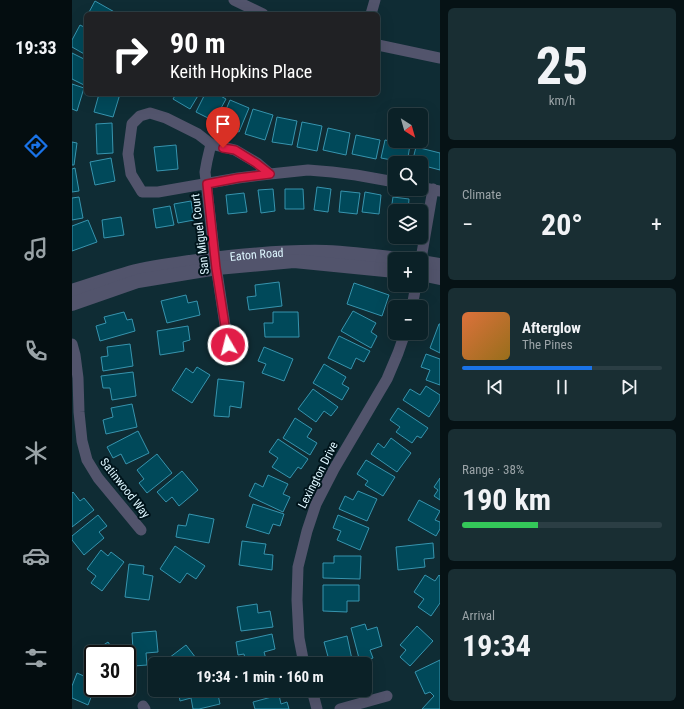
<!DOCTYPE html>
<html lang="en">
<head>
<meta charset="utf-8">
<style>
  body { margin:0; font-family:"Roboto Condensed",sans-serif; background:#192e33; color:#f1f3f6; height:100vh; display:flex; flex-direction:column; font-size:15px; white-space:nowrap }
  * { box-sizing:border-box; margin:0 }
  p { font-size:13px; color:#9aa3a7 }
  .icon { flex:none; width:22px; height:22px; fill:none; stroke:currentColor; stroke-width:2; stroke-linecap:round; stroke-linejoin:round }
  .map { position:relative; flex:1; overflow:hidden }
  .details { display:flex; flex-direction:column; gap:8px; padding:8px; background:#061215; width:244px }
  .details>* { flex:none }
  .hud { position:absolute; left:12px; top:12px; width:296px; height:84px; border-radius:6px; box-shadow:0 4px 16px #0002,0 0 0 1px #2b3e44; background:#202124; color:#fff; overflow:hidden }
  .needle { width:26px; rotate:143deg }
  .tools { position:absolute; left:316px; top:108px; display:grid; gap:8px }
  .tools a { display:grid; place-items:center; width:40px; height:40px; border-radius:6px; background:#0b2127; box-shadow:0 4px 16px #0002,0 0 0 1px #2b3e44; font-size:20px }
  .speed { position:absolute; left:12px; top:645px; display:flex; gap:8px; font-size:20px; font-weight:700; text-align:center }
  .speed>* { display:grid; place-content:center; width:52px; height:52px; border-radius:50%; background:#0b2127; box-shadow:0 4px 16px #0002,0 0 0 1px #2b3e44; line-height:1 }
  .speed .limit { border:2px solid #111; border-radius:6px; background:#fff; color:#111 }
  .pin { position:absolute; display:grid; place-items:center; width:34px; height:34px; color:#fff; margin:-41px -17px; border-radius:50% 50% 50% 0; rotate:-45deg; box-shadow:0 0 4px #0007 }
  .pin .icon { rotate:45deg }
  .me { position:absolute; width:44px; margin:-22px; rotate:352deg; stroke-linejoin:round; filter:drop-shadow(0 0 3px #0008) }
  .turn { display:flex; align-items:center; gap:14px; height:84px; padding:0 20px; font-size:18px }
  .turn .icon { width:52px; height:52px; stroke-width:2.5 }
  .turn b { display:block; font-size:28px; line-height:34px }
  .big { font-size:30px; font-weight:700; line-height:1.1 }
  .details .tile { flex:1; display:flex; flex-direction:column; justify-content:center; gap:6px; min-width:0; padding:0 14px; border-radius:6px; background:#192e33 }
  .details .dial { align-items:center; gap:0 }
  .dial b { font-size:52px; line-height:1 }
  .song { display:flex; align-items:center; gap:12px }
  .cover { width:48px; height:48px; border-radius:6px; background:linear-gradient(135deg,hsl(20 70% 55%),hsl(40 70% 35%)) }
  .played { height:4px; border-radius:2px; background:linear-gradient(90deg,#1a73e8 65%,#2b3e44 65%) }
  .keys { display:flex; justify-content:space-around; direction:ltr }
  .heat { display:flex; justify-content:space-between; align-items:center; font-size:22px; direction:ltr }
  .charge { height:6px; border-radius:3px; background:linear-gradient(90deg,#34c759 38%,#2b3e44 0) }
  .trip { position:absolute; left:76px; top:657px; width:224px; height:40px; border-radius:6px; background:#0b2127; box-shadow:0 4px 16px #0002,0 0 0 1px #2b3e44; font-weight:700; line-height:40px; text-align:center }
  main { display:flex; flex:1; min-height:0 }
  .dock { display:flex; flex-direction:column; width:72px; justify-content:space-around; align-items:center; background:#040d10; color:#9aa3a7 }
  .dock .icon { width:28px; height:28px }
  .dock .active { color:#1a73e8 }
  .dock b { font-size:18px; color:#f1f3f6 }
  .map>svg:first-child { display:block }
  .building { fill:#00495a; stroke:#3794ae }
  .lines { fill:none; stroke-linecap:round; stroke-linejoin:round }
  .minor { stroke:#52546c; stroke-width:11 }
  .tertiary { stroke:#52546c; stroke-width:14 }
  .route-casing { stroke:#92132f; stroke-width:10 }
  .route { stroke:#e11d48; stroke-width:7 }
  .labels { text-anchor:middle; dominant-baseline:central; stroke-width:4; stroke-linejoin:round; paint-order:stroke }
  .street-label { font-size:12px; fill:#dcf5fd; stroke:#00141b }
</style>
</head>
<body>
<main>
<nav class="dock">
<b>19:33</b>
<svg class="icon active" aria-label="directions" viewBox="0 0 24 24"><path d="M12 3l9 9-9 9-9-9zM9 14v-3h6M13 9l2 2-2 2"/></svg>
<svg class="icon" aria-label="music" viewBox="0 0 24 24"><path d="M9 18V5l10-2v13"/><circle cx="6" cy="18" r="3"/><circle cx="16" cy="16" r="3"/></svg>
<svg class="icon" aria-label="phone" viewBox="0 0 24 24"><path d="M5 4h4l2 5-3 2q2 4 5 5l2-3 5 2v4C11 20 4 13 5 4z"/></svg>
<svg class="icon" aria-label="climate" viewBox="0 0 24 24"><path d="M12 3v18M4 7l16 10M4 17L20 7"/></svg>
<svg class="icon" aria-label="car" viewBox="0 0 24 24"><path d="M5 17H2v-5l4-1 3-4h7l3 4 3 1v5h-3M9 17h6M6 11h13"/><circle cx="7" cy="17" r="2"/><circle cx="17" cy="17" r="2"/></svg>
<svg class="icon" aria-label="filters" viewBox="0 0 24 24"><path d="M4 7h16M4 17h16"/><circle cx="9" cy="7" r="2"/><circle cx="15" cy="17" r="2"/></svg>
</nav>
<div class="map">
<svg width="368" height="709" viewBox="0 0 368 709">
  <rect width="100%" height="100%" fill="#0f2c34"/>
  <path class="building" d="M23,1L46,14H16Z
    M8,25L14,28V55L0,47V40Z
    M0,53L14,60V81L12,85L0,79Z
    M0,84L12,88L5,111L0,109Z
    M27,94H48L41,117L22,112Z
    M104,94H127L118,109L101,99Z
    M133,94H145L154,99L142,121L124,112Z
    M158,100L177,108L167,132L148,124Z
    M181,109L201,115L193,140L173,134Z
    M205,117L225,121L220,145L200,142Z
    M230,122L250,126L245,151L225,147Z
    M40,123L41,153L25,154L24,124Z
    M256,128L278,133L274,155L251,150Z
    M284,135L308,140L304,159L280,154Z
    M313,140L338,145L335,163L309,158Z
    M0,142L5,143L2,165H0Z
    M104,145L106,169L85,171L82,147Z
    M344,147L368,153V170L349,165V163H340Z
    M39,158L43,181L23,185L18,162Z
    M3,168L7,191L0,192V169Z
    M245,187L259,189L256,212L242,210Z
    M201,189L203,211L189,213L186,190Z
    M213,189H231L232,209H213Z
    M269,191L288,193L285,214L267,212Z
    M293,192L309,195L307,214L290,212Z
    M172,193L175,212L156,214L154,195Z
    M7,197L11,218L0,220V198Z
    M321,197L337,199L336,211H323V217H318Z
    M119,201L122,220L106,223L102,204Z
    M98,206L102,225L84,228L81,209Z
    M49,217L52,235L32,238L30,220Z
    M16,220L25,242L0,251V226Z
    M207,282L210,306L177,310L175,297L184,296L183,285Z
    M282,283L317,295L310,316L275,304Z
    M114,295L116,303L125,301L128,315L95,323L89,301Z
    M281,311L304,323L299,332L305,336L299,348L269,331Z
    M52,312L55,320L60,319L63,331L28,341L24,326L34,323L32,317Z
    M201,312H226L227,337H193L192,323H201Z
    M367,324H368V353L358,348Z
    M116,326L118,340L111,342L112,351L88,355L85,331Z
    M267,336L298,351L292,362L284,358L279,369L256,358Z
    M58,344L61,366L31,371L29,357L36,356L35,347Z
    M192,347L221,359L212,381L190,373L194,364L186,361Z
    M354,354L368,359V385L354,380L358,370L349,367Z
    M252,364L274,377L270,384L277,388L270,400L241,383Z
    M125,367L138,375L120,403L100,390L114,368L121,373Z
    M61,372L64,396L40,400L38,388H31L29,376Z
    M146,379L172,382L169,408L158,406L157,417L142,416Z
    M354,386L368,395V400L357,417L331,400L338,389L348,395Z
    M241,389L266,407L259,416L252,411L244,422L226,409Z
    M60,404L65,427L34,434L31,420L41,417L39,408Z
    M326,408L356,428L349,438L345,436L340,443L324,432L328,427L318,420Z
    M223,418L240,429L235,437L245,443L238,455L211,438Z
    M66,431L77,453L54,464L49,454L41,458L35,447Z
    M319,438L339,453L325,472L299,454L306,443L312,448Z
    M206,439L236,459L229,469L226,467L218,478L200,467L206,458L197,452Z
    M85,454L100,473L75,493L67,483L72,479L65,470Z
    M294,460L323,477L311,496L293,485L296,481L285,474Z
    M110,471L126,490L107,506L100,497L94,502L85,492Z
    M196,475L216,484L211,494L218,497L211,512L177,496L183,483L191,487Z
    M368,478V500L362,496L366,490L362,487Z
    M286,491L305,499L295,521L267,509L273,496L281,500Z
    M1,492L8,501L12,498L22,510L0,527V493Z
    M347,500L368,511L363,520L368,522V529L364,536L336,520Z
    M181,504L212,514L208,526L201,524L197,534L174,527Z
    M117,514L142,519L137,543L104,537L106,525L114,526Z
    M26,515L35,526L27,532L32,538L12,555L0,540V536Z
    M266,515L297,528L288,550L265,540L269,531L261,528Z
    M170,541L194,544L192,554L201,555L200,570L167,565Z
    M361,543L362,558L352,559L353,567L326,570L324,547Z
    M103,546L133,566L124,579L115,573L108,583L88,569Z
    M29,550L36,556L39,552L52,562L30,591L19,583L24,576L15,569Z
    M262,556H289L288,579L251,578V563H262Z
    M57,564L72,566L71,574L81,576L77,600L53,597Z
    M353,575L363,581L367,575L368,576V603L359,616L346,607L352,599L342,592Z
    M251,585H287V601H275V612L251,611Z
    M185,604L186,613L198,611L201,627L169,631L165,607Z
    M293,624L295,630L305,627L310,646L298,650L301,658L288,662L279,628Z
    M345,626L361,641L338,666L328,657L334,650L328,645Z
    M84,631L86,652L74,653L75,665L62,666L60,633Z
    M200,634L203,649L192,652L194,659L174,663L172,654L166,655L164,642Z
    M275,636L281,664H258L252,642Z
    M36,642L44,654H21V658L18,654Z
    M114,645L127,662L124,664H95L93,661Z
    M368,660V709H350L362,696L358,692L353,694L343,672Z
    M5,673L21,680V688H34L31,696L21,692L16,705L0,698V686Z
    M106,690H145L148,704L127,709H121L119,698L108,701Z
    M174,690H194L175,695Z
    M207,695L209,704L215,702L217,709H183L181,702Z"/>
  <g class="lines">
    <path class="minor" d="M162,0L191,14
      M299,14L303,0
      M306,45L368,58
      M78,113L94,118L126,134L139,144L163,150L185,163L198,174L166,178L86,192H70L59,174L56,154L60,124L68,116Z
      M139,144L135,161L133,172L143,259L156,345
      M198,174L236,170L260,172L284,175L323,182
      M349,187L367,191
      M349,259L361,189
      M340,307L344,285
      M0,344L3,355L6,378L7,412L10,441L15,460L26,478L69,530
      M232,664L227,638L225,600L226,567L235,531L244,504L262,469L315,379L326,353L333,333
      M240,690L245,709
      M71,706L73,709
      M268,709L315,696"/>
    <g class="tertiary">
      <path d="M349,262L368,265"/>
      <path d="M349,274L368,278"/>
      <path id="s1" d="M0,291C21,284 42,277 64,271C86,266 110,263 133,260C173,255 213,251 254,252C278,253 302,256 326,259"/>
      <path d="M0,304L66,281L145,268L222,261L323,271"/>
    </g>
  </g>
  <g class="lines">
    <g class="route-casing">
      <path id="route" d="M151,148L163,150L184,163L198,174L166,178L135,184L144,268L156,345"/>
    </g>
    <use href="#route" class="route"/>
  </g>
  <g class="labels">
    <g class="street-label">
      <text transform="translate(128 234) rotate(-97)">San Miguel Court</text>
      <text stroke="none"><textPath href="#s1" startOffset="189">Eaton Road</textPath></text>
      <text transform="translate(246 475) rotate(-63)">Lexington Drive</text>
      <text transform="translate(53 488) rotate(52)">Satinwood Way</text>
    </g>
  </g>
</svg>
<div class="tools">
<a><svg class="needle" viewBox="-14 -14 28 28"><path d="M0-13l5 13h-10z" fill="#e53935"/><path d="M0 13l5-13h-10z" fill="#9aa3a7"/></svg></a>
<a><svg class="icon" aria-label="search" viewBox="0 0 24 24"><circle cx="10" cy="10" r="6"/><path d="M15 15l6 6"/></svg></a>
<a><svg class="icon" aria-label="layers" viewBox="0 0 24 24"><path d="M12 4l9 5-9 5-9-5zM3 14l9 5 9-5"/></svg></a>
<a>+</a>
<a>−</a>
</div>
<div class="speed"><div class="limit">30</div></div>
<div class="pin" style="left:151px;top:148px;background:#d93025"><svg class="icon" aria-label="arrive" viewBox="0 0 24 24"><path d="M6 21V4h12l-3 4 3 4H6"/></svg></div>
<svg class="me" style="left:156px;top:345px" viewBox="-20 -20 40 40"><circle r="17" fill="#e11d48" stroke="#fff" stroke-width="3"/><path d="M0-11L8 9 0 5-8 9z" fill="#fff"/></svg>
<div class="trip">19:34 · 1 min · 160 m</div>
<div class="hud">
<div class="turn"><svg class="icon" aria-label="right" viewBox="0 0 24 24"><path d="M7 20v-9h11M14 6l5 5-5 5"/></svg><div><b>90 m</b>Keith Hopkins Place</div></div>
</div>
</div>
<section class="details">
<div class="tile dial"><b>25</b><p>km/h</p></div>
<div class="tile"><p>Climate</p>
<div class="heat"><a>−</a><b class="big">20°</b><a>+</a></div>
</div>
<div class="tile">
<div class="song"><i class="cover"></i><div><b>Afterglow</b><p>The Pines</p></div></div>
<div class="played"></div>
<div class="keys"><svg class="icon" aria-label="previous" viewBox="0 0 24 24"><path d="M18 5L8 12l10 7zM5 5v14"/></svg><svg class="icon" aria-label="pause" viewBox="0 0 24 24"><path d="M8 5v14M16 5v14"/></svg><svg class="icon" aria-label="next" viewBox="0 0 24 24"><path d="M6 5l10 7-10 7zM19 5v14"/></svg></div>
</div>
<div class="tile"><p>Range · 38%</p><b class="big">190 km</b><div class="charge"></div></div>
<div class="tile"><p>Arrival</p><b class="big">19:34</b></div>
</section>
</main>
</body>
</html>
